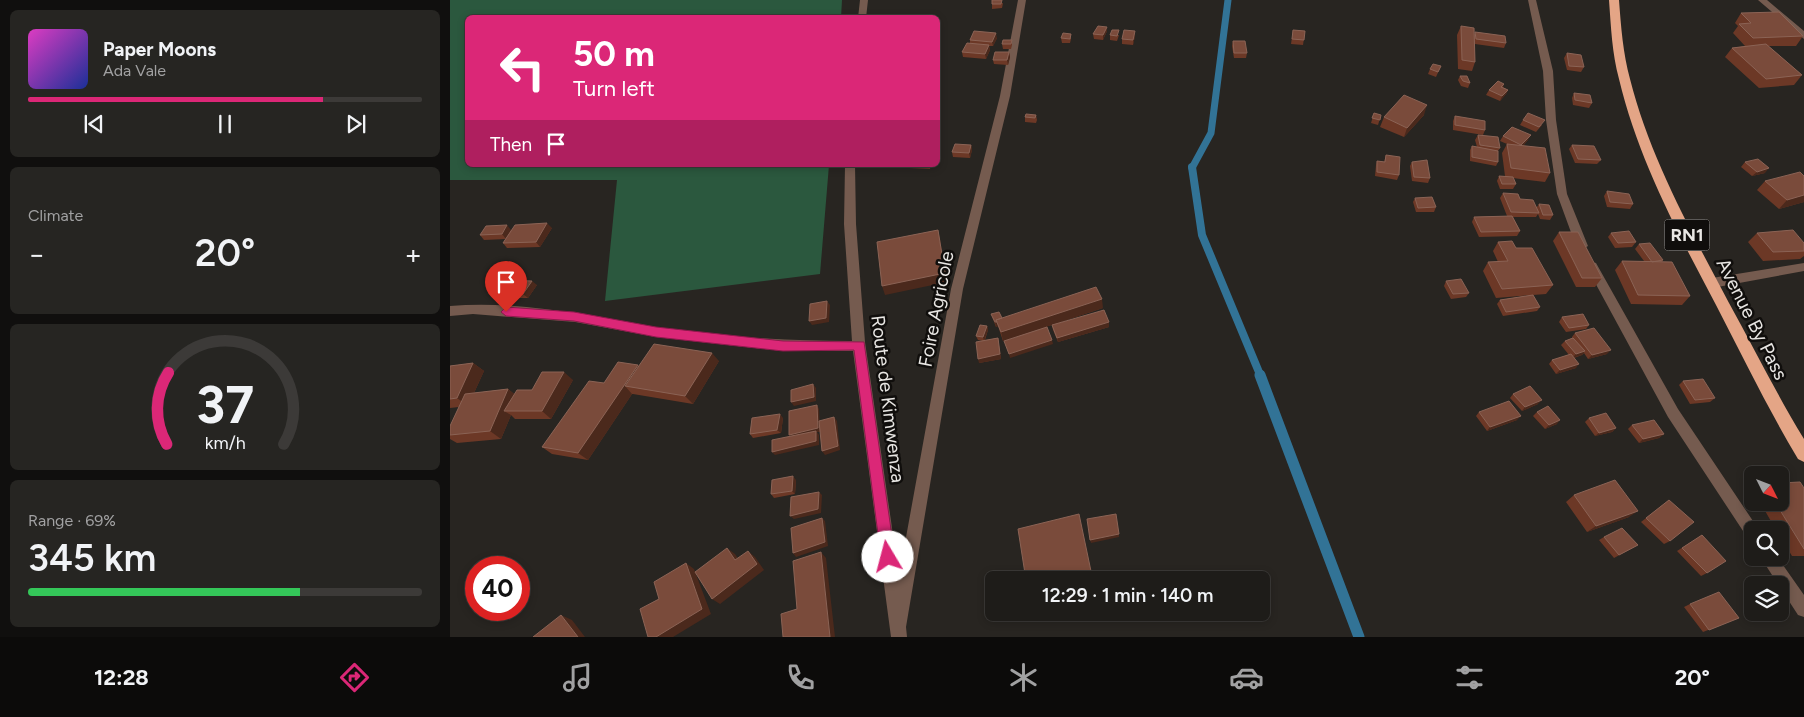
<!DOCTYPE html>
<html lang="en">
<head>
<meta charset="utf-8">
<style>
  body { margin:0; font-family:Figtree,sans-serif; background:#262522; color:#f1f3f6; height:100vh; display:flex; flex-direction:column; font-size:19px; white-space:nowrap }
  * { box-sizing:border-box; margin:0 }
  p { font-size:16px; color:#a1a1a2 }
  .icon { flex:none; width:28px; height:28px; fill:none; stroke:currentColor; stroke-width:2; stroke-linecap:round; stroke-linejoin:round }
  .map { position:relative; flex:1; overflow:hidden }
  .sheet { display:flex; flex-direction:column; gap:10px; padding:10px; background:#100f0e; width:450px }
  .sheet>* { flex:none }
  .guide { position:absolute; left:15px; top:15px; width:475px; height:152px; border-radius:8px; box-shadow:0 2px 8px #0003,0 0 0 1px #3c3a38; background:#db2777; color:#fff; overflow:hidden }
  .needle { width:32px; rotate:132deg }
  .controls { position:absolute; left:1294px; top:466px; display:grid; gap:10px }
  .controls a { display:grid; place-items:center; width:45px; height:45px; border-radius:8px; background:#1e1c19; box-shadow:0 2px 8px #0003,0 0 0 1px #3c3a38; font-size:25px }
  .speed { position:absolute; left:15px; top:556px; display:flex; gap:10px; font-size:25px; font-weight:700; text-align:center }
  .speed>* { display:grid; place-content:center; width:65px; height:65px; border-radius:50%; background:#1e1c19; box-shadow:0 2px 8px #0003,0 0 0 1px #3c3a38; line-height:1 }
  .speed .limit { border:8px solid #d22; background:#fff; color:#111 }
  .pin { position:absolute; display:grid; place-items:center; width:42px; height:42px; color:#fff; margin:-51px -21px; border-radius:50% 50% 50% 0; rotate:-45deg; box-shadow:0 0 5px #0007 }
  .pin .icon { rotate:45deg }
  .me { position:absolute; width:55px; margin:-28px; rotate:352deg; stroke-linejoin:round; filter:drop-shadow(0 0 4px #0008) }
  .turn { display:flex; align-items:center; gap:18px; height:105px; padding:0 25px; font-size:22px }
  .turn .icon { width:65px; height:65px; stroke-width:2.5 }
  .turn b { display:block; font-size:35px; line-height:42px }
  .then { display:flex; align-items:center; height:48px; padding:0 25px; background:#0003; gap:10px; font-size:19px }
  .big { font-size:38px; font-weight:600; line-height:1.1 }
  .sheet .widget { flex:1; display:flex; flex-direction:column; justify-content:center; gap:8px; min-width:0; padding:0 18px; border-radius:8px; background:#262522 }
  .sheet .dial { align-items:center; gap:0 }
  .dial svg { height:130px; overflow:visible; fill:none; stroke:#3c3a38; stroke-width:7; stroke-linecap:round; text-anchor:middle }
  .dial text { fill:#f1f3f6; stroke:none }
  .song { display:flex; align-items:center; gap:15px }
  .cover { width:60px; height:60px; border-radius:8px; background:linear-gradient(135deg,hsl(310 70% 55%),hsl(230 70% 35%)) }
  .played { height:5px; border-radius:2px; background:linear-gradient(90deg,#db2777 75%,#3c3a38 75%) }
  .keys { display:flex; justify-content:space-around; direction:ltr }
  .heat { display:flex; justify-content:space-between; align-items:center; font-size:28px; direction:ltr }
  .charge { height:8px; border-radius:4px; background:linear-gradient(90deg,#34c759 69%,#3c3a38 0) }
  .trip { position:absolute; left:535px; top:571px; width:285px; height:50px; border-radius:8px; background:#1e1c19; box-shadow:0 2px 8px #0003,0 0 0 1px #3c3a38; font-weight:600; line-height:50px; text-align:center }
  .menu { display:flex; height:80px; justify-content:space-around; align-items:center; background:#0c0b0a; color:#a1a1a2 }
  .menu .icon { width:35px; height:35px }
  .menu .current { color:#db2777 }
  .menu b { font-size:22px; color:#f1f3f6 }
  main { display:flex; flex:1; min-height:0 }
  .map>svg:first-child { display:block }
  .green { fill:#2b583e }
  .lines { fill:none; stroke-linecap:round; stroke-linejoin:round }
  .stream-far2 { stroke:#327396; stroke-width:7 }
  .stream-far1 { stroke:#327396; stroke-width:8 }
  .stream { stroke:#327396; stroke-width:11 }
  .minor { fill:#755b4f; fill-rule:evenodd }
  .highway { fill:#e4a586; fill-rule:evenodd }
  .wall { fill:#6c3826 }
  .shaded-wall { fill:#4b291c }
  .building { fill:#7a4b3b; stroke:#8b6355 }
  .route { fill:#db2777; stroke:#8e194d }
  .labels { text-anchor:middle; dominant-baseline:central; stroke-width:5; stroke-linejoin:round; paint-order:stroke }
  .shield { fill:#100e0c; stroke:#a7a5a2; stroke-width:1 }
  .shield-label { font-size:18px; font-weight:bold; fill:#e8e6e3 }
  .street-label { font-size:19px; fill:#e8e6e3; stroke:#100e0c }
</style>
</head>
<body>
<main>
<section class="sheet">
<div class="widget">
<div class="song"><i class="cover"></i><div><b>Paper Moons</b><p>Ada Vale</p></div></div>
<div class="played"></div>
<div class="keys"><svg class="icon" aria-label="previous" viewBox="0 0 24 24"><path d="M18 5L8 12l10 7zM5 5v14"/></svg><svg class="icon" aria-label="pause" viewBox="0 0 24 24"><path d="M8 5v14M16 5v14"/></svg><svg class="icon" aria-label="next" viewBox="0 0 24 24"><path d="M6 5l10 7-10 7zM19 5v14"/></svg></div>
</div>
<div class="widget"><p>Climate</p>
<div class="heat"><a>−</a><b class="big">20°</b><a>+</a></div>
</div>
<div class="widget dial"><svg viewBox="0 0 100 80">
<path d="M14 69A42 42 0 1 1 86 69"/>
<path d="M14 69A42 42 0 0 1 15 25" stroke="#db2777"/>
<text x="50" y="56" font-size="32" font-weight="700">37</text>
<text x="50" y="72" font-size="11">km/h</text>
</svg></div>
<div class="widget"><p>Range · 69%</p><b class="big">345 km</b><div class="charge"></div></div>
</section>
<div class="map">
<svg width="1354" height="637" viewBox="0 0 1354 637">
  <rect width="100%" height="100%" fill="#282521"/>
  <path class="green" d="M0,0H392L391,18H18V165H379L370,274L155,301L167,180H0Z"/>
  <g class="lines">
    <path class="stream-far2" d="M742,168L761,133L778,0"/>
    <path class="stream-far1" d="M742,167L752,235L811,377"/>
    <path class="stream" d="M810,375L909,637"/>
    <path class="minor" d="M410,0H418L416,18H408Z
      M568,0H576L560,96L513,289L456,627L457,637H441L403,351H333L206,337L125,322L23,314L0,316V306C68,300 137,316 204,327C270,337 336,341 402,341L394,224L395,165H405L406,224L415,342L449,576L501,289L550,96Z
      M1078,0H1086L1103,71L1106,120L1117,194L1138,246L1132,250L1126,246L1107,194L1096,120L1093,71Z
      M1308,0H1317L1354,31V39Z
      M1142,262L1146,263L1228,409L1307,527L1309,530H1302V539L1297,537L1218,417L1136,266Z
      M1354,263V271L1262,288L1258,286L1256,283L1258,280L1262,278Z
      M1311,558H1328L1354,595V617L1348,615Z"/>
    <path class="highway" d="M1159,0H1169C1171,27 1173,53 1180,79C1200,158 1241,231 1279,303C1304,348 1327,395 1354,439V462L1348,459C1318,409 1293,357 1266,305C1228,233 1188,159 1169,79C1162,53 1161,27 1159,0Z"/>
  </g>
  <path class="wall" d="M553,3L552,8L542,9V4Z
    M1291,13L1353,36L1346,46H1318L1352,75L1344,85L1309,88L1275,57L1282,48L1295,46L1283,33L1288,26L1285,23Z
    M1011,26L1025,34L1056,43L1054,48L1025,44V62L1022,71L1008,69L1007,35Z
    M843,30L855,31L853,45L841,44Z
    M657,31L653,40L644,39L643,34Z
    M685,31V36L683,45L672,44V39Z
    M621,34V39L620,43H612L611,38Z
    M660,35H669L667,41L660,40Z
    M547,38L543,46H539L540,50L536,59L513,57L512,52L520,43V40Z
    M562,40V45L561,49H553L552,44Z
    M783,41L797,53L796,58H784L782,46Z
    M559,52L560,57L558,65L544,64L543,60Z
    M1117,53L1134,67L1131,72L1117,70L1114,58Z
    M991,66L986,77L978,74L980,69Z
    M1010,76L1020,83L1018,88L1011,86L1008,80Z
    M1054,84L1053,87L1058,90L1056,94L1050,101L1036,95L1039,90Z
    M1124,93L1142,103L1139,108L1123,105L1122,98Z
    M924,113L931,115L928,125L921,123Z
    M586,115L587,120L586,123L575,122V117Z
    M974,115L954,137L930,127L934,117Z
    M1005,116L1035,130L1033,135L1003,130V121Z
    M1073,120L1092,125L1086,132L1070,125Z
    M1028,135L1050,148L1048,151V162L1046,166L1020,161V150L1022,146L1027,147L1025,140Z
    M1053,136L1078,140L1073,146L1100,173L1095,182L1063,178L1066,184L1063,189H1050L1047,181L1049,176H1055L1052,153L1057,144L1050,141Z
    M521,145L522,150L520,158L503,157L502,152Z
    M1122,145L1151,160L1147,164L1125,163L1119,149Z
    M936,155L949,175L947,180L925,176L926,165L927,161L934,162Z
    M962,162L980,178L978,183L962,181L960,166Z
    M1295,162L1315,173L1302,176L1291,167Z
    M458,165H481L480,169L459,168Z
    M1354,176V202L1329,209L1307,190L1315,181Z
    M1157,191L1183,204L1180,209L1157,207L1154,196Z
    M1053,193L1070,199L1087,207L1089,204L1103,215L1100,220L1090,219L1088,214L1086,217H1063L1070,231L1067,236L1029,237L1022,222L1024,217L1057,216L1050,198Z
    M965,198L986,207L984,212H966L963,202Z
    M102,228L90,247L57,248L53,243L56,239L34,240L30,235L61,230Z
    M1109,232L1152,278L1145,287H1126L1103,241Z
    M1161,233L1186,242L1182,247L1165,248L1158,237Z
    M1307,233L1354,243V256L1350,259L1313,261L1298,242Z
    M1048,242L1066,248L1103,285L1096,294L1083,295L1090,307L1087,311L1053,316L1047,304L1050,300L1081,295L1046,298L1033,271L1038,262H1048L1043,251Z
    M1189,244L1213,260L1212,262L1240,296L1232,305L1181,304L1165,270L1172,261H1194L1185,249Z
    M996,281L1019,293L1016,297L1001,299L994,286Z
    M87,285L78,298H51L46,293Z
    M653,308L553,341L548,326L546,327L541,314L552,318Z
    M1112,317L1139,325L1136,329L1116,332L1109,322Z
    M659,322V327L608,342L603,330L602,325Z
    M537,326L538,330L535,340L548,338L551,359L529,363L533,341L528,340L526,336Z
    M1125,333L1157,354L1138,359L1134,353L1132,355L1124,358L1126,368L1106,374L1099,364L1102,360L1119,355L1111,345L1115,341L1122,338V337Z
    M269,361L243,404L183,394H182L138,460L102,454L92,447L154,383L188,365V366Z
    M23,363L34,371L24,393L58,389L64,394L123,380L101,419H65L61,415L51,439L7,443L0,439V426L9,407L0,408V366Z
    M1233,381L1265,398L1260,402L1240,404L1229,385Z
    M1063,394L1088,404L1072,411L1060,398Z
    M1029,412L1067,420L1037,431L1026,416Z
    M1087,412L1107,424L1095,429L1083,416Z
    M333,418L331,433L303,438L300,434Z
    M1139,418L1166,428L1162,432L1145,436L1135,422Z
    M1182,425L1214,434L1209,438L1189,443L1178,429Z
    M346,480L345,494L324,498L321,494Z
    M1354,488V556H1342L1330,536V530H1326L1310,502H1330Z
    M1124,495L1179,517L1137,532L1116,502Z
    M1219,500L1220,541L1214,544L1191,522Z
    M1252,535L1257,573L1251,576L1227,551Z
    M1154,537L1188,545L1164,558L1149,540Z
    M1240,604L1289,618L1253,632L1234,607Z"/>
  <path class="shaded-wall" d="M657,27V31L653,40V35Z
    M685,31V36L683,45V40Z
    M546,33L547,38L543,46L542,42Z
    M539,45L540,50L536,59L535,54Z
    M559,52L560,57L558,65L557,60Z
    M1058,90L1056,94L1050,101L1052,96Z
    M977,105L974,115L954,137L957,128Z
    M1081,135L1078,140L1069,150L1071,145Z
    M521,145L522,150L520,158L519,153Z
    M1319,168L1315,173L1302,176L1307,172Z
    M1354,195V202L1329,209L1337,200Z
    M97,223L102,228L90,247L86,242Z
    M57,225L61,230L56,239L52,234Z
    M488,230L490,239L497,282L435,295L432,286Z
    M82,281L87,285L78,298L73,294Z
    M652,299L653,308L553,341L551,332Z
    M377,301L380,305L379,322L362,325L359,321Z
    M545,322H547L548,326L546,327Z
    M659,322V327L608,342L607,338Z
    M537,326L538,330L534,341L533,337Z
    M548,338L551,359L529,363L528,359Z
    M602,340L603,344L560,358L559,354Z
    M1161,350L1157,354L1138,359L1142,355Z
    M1135,351L1132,355L1122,358L1126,354Z
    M262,353L269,361L243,404L235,396Z
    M23,363L34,371L18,406L7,398Z
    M1129,364L1126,368L1106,374L1110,370Z
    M188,365L195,373L175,386L182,394L138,460L128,453Z
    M114,372L123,380L101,419L92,411Z
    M363,384L366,388V401L344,406L341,402Z
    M58,389L68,397L54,411L61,415L51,439L40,431Z
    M1092,400L1088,404L1072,411L1075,407Z
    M367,405L369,409L370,432H367L369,435V445L325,455L322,452L342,439L339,435Z
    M330,414L333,418L331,433L327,430Z
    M1071,416L1067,420L1037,431L1040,427Z
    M384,417L387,421L390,450L375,455L372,451Z
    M1110,420L1107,424L1095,429L1099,425Z
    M1166,428L1162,432L1145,436L1149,433Z
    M1214,434L1209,438L1189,443L1193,439Z
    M343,476L346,480L345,494L342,491Z
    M369,492L372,495L371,513L344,519L340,516Z
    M1188,511L1179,517L1137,532L1146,526Z
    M372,518L375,521L378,546L346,557L343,553Z
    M669,534V537L641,543L640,540Z
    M277,548L285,554L293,566L285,560Z
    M298,551L305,557L314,570L270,604L262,599Z
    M371,552L376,558L385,637H380Z
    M236,563L244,569L261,614L223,637H206Z
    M642,576V580H625Z
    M111,615L122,620L135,637H128Z"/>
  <path class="building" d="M542,0H552L551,4H542Z
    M1329,12L1353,36L1303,38L1289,24L1301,23L1291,13Z
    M648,26L657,27L653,35L643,34Z
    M1011,26L1024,28L1025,62L1012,60Z
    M662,30H669L667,36L660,35Z
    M674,30L685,31L683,40L672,39Z
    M843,30L855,31L854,40L842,39Z
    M524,31L546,33L542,42L520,40Z
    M1025,32L1055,36L1056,43L1026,39Z
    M613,33L621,34L620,39L611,38Z
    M553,40H562L561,44H552Z
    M783,41H795L797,53H784Z
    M517,43L539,45L535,54L512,52Z
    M1316,44L1352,75L1316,79L1282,48Z
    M545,52H559L557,60H543Z
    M1117,53L1131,55L1134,67L1119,66Z
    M983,64L991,66L988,72L980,69Z
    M1010,76H1017L1020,83L1013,81Z
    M1048,81L1054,84L1051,87L1058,90L1052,96L1039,90Z
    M1124,93L1140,95L1142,103L1125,100Z
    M954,95L977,105L957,128L934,117Z
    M924,113L931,115L930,120L922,118Z
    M1078,113L1095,120L1089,127L1073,120Z
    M576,114L586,115L585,118L575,117Z
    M1005,116L1035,121V130L1005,125Z
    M1062,127L1081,135L1071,145L1053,136Z
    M1028,135L1048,137L1050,148L1030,145Z
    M505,144L521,145L519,153L502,152Z
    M1057,144L1095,148L1100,173L1061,168Z
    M1122,145L1144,146L1151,160L1128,159Z
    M1022,146L1048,151V162L1022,157Z
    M936,155L950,157L949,175L927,172V161L935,162Z
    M1308,159L1319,168L1307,172L1295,162Z
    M977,160L980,178L964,177L962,162Z
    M1350,172L1354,176V195L1337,200L1315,181Z
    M1049,176L1063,177L1066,184H1052Z
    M1157,191L1179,194L1183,204L1160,202Z
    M1053,193L1068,194L1070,199L1083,200L1089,213L1061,212Z
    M982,197L986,207L968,208L965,198Z
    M1089,204L1099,205L1103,215H1093Z
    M1062,216L1070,231L1031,232L1024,217Z
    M97,223L86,242L53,243L65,225Z
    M57,225L52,234L30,235L36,226Z
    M488,230L495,273L432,286L427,242Z
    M1343,230L1354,243V251L1323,252L1307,233Z
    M1179,231L1186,242L1168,243L1161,233Z
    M1109,232H1128L1152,278H1132Z
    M1062,241L1066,248H1082L1103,285L1052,289L1038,262L1058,261L1048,242Z
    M1200,243L1213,260L1202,262L1189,244Z
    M1172,261L1222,262L1240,296L1188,295Z
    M1011,279L1019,293L1003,294L996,281Z
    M55,280L82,281L73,294L46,293Z
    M646,287L652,299L551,332L546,320Z
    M1083,295L1090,307L1056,312L1050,300Z
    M377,301L376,318L359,321L360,304Z
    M654,310L659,322L607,338L602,325Z
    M549,312L552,318L546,320L547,322H545L541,314Z
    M1133,314L1139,325L1119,328L1112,317Z
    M530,325L537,326L533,337L526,336Z
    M597,327L602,340L559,354L554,341Z
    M1144,328L1161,350L1142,355L1125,333Z
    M548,338L550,354L528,359L526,342Z
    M1123,338L1135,351L1126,354L1115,341Z
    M204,344L262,353L235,396L175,386Z
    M1121,354L1129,364L1110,370L1102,360Z
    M168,362L188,365L128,453L92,447L139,381L154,383Z
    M23,363L7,398L0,399V366Z
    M92,372H114L92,411H54L67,390H82Z
    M1253,379L1265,398L1245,400L1233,381Z
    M363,384L364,397L341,402V390Z
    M1080,386L1092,400L1075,407L1063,394Z
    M58,389L40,431L0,435V426L15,394Z
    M1059,401L1071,416L1040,427L1029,412Z
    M367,405L368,428L339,435V411Z
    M1098,406L1110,420L1099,425L1087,412Z
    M1156,413L1166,428L1149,433L1139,418Z
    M330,414L327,430L300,434L302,418Z
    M384,417L388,446L372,451L369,421Z
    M1204,420L1214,434L1193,439L1182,425Z
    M366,431V441L322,452V440Z
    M343,476L342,491L321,494L322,480Z
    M1165,480L1188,511L1146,526L1124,495Z
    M1350,482L1354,488V549L1325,502H1330V483Z
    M369,492L368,509L340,516L341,497Z
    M1219,500L1244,522L1220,541L1196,518Z
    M629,514L642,576L625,580H576L568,529Z
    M666,514L669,534L640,540L637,519Z
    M372,518L375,542L343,553L341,528Z
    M1172,528L1188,545L1169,555L1154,537Z
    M1252,535L1276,561L1257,573L1232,548Z
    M277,548L285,560L298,551L307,564L262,599L245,572Z
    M371,552L380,637H333L331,614L347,609L343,561Z
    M236,563L252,609L206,637H198L190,609L209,599L204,582Z
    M1269,592L1289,618L1259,630L1240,604Z
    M111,615L128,637H83Z"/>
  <path class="route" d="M56,307L124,312L206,327L333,341L414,342L445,557L443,562L438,564L433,562L431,557L404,350L333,351L206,337L124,321L56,316L51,312Z"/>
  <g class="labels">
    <rect class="shield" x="1214.5" y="219.5" width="45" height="31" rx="4"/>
    <g class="shield-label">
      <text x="1237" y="235">RN1</text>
    </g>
    <g class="street-label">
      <text transform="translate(486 309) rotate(-79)">Foire Agricole</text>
      <text transform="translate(1302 319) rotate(63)">Avenue By Pass</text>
      <text transform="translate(438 399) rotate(83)">Route de Kimwenza</text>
    </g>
  </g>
</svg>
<div class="controls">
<a><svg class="needle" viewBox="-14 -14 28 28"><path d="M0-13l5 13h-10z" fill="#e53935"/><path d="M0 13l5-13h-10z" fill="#a1a1a2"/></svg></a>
<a><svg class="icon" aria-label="search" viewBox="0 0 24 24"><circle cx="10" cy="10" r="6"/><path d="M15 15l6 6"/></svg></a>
<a><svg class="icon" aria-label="layers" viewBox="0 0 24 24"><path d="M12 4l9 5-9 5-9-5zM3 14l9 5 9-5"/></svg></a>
</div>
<div class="speed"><div class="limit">40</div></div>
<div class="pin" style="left:56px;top:312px;background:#d93025"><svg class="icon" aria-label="arrive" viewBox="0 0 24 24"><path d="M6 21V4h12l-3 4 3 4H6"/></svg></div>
<svg class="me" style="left:438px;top:557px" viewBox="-20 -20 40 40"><circle r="19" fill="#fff"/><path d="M0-13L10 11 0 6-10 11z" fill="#db2777"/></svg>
<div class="trip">12:29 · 1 min · 140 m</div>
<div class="guide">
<div class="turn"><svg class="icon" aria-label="left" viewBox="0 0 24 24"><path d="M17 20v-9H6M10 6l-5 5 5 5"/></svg><div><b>50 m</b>Turn left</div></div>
<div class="then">Then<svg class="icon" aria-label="arrive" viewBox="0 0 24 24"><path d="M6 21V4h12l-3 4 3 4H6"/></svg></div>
</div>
</div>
</main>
<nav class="menu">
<b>12:28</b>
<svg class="icon current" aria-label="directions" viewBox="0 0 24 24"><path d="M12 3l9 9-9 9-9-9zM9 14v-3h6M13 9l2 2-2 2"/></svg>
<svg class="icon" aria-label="music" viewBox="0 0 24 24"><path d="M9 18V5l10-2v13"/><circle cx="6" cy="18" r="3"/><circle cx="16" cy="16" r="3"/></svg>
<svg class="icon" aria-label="phone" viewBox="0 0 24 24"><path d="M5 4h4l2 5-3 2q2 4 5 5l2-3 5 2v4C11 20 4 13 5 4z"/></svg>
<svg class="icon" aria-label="climate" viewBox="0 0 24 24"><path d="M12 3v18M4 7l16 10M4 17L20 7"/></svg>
<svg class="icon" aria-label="car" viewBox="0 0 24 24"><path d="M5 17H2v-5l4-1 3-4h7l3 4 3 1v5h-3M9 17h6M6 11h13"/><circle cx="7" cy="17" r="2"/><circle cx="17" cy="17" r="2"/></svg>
<svg class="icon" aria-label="filters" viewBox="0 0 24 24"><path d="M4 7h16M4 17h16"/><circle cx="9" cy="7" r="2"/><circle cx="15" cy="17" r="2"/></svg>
<b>20°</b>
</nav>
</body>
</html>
